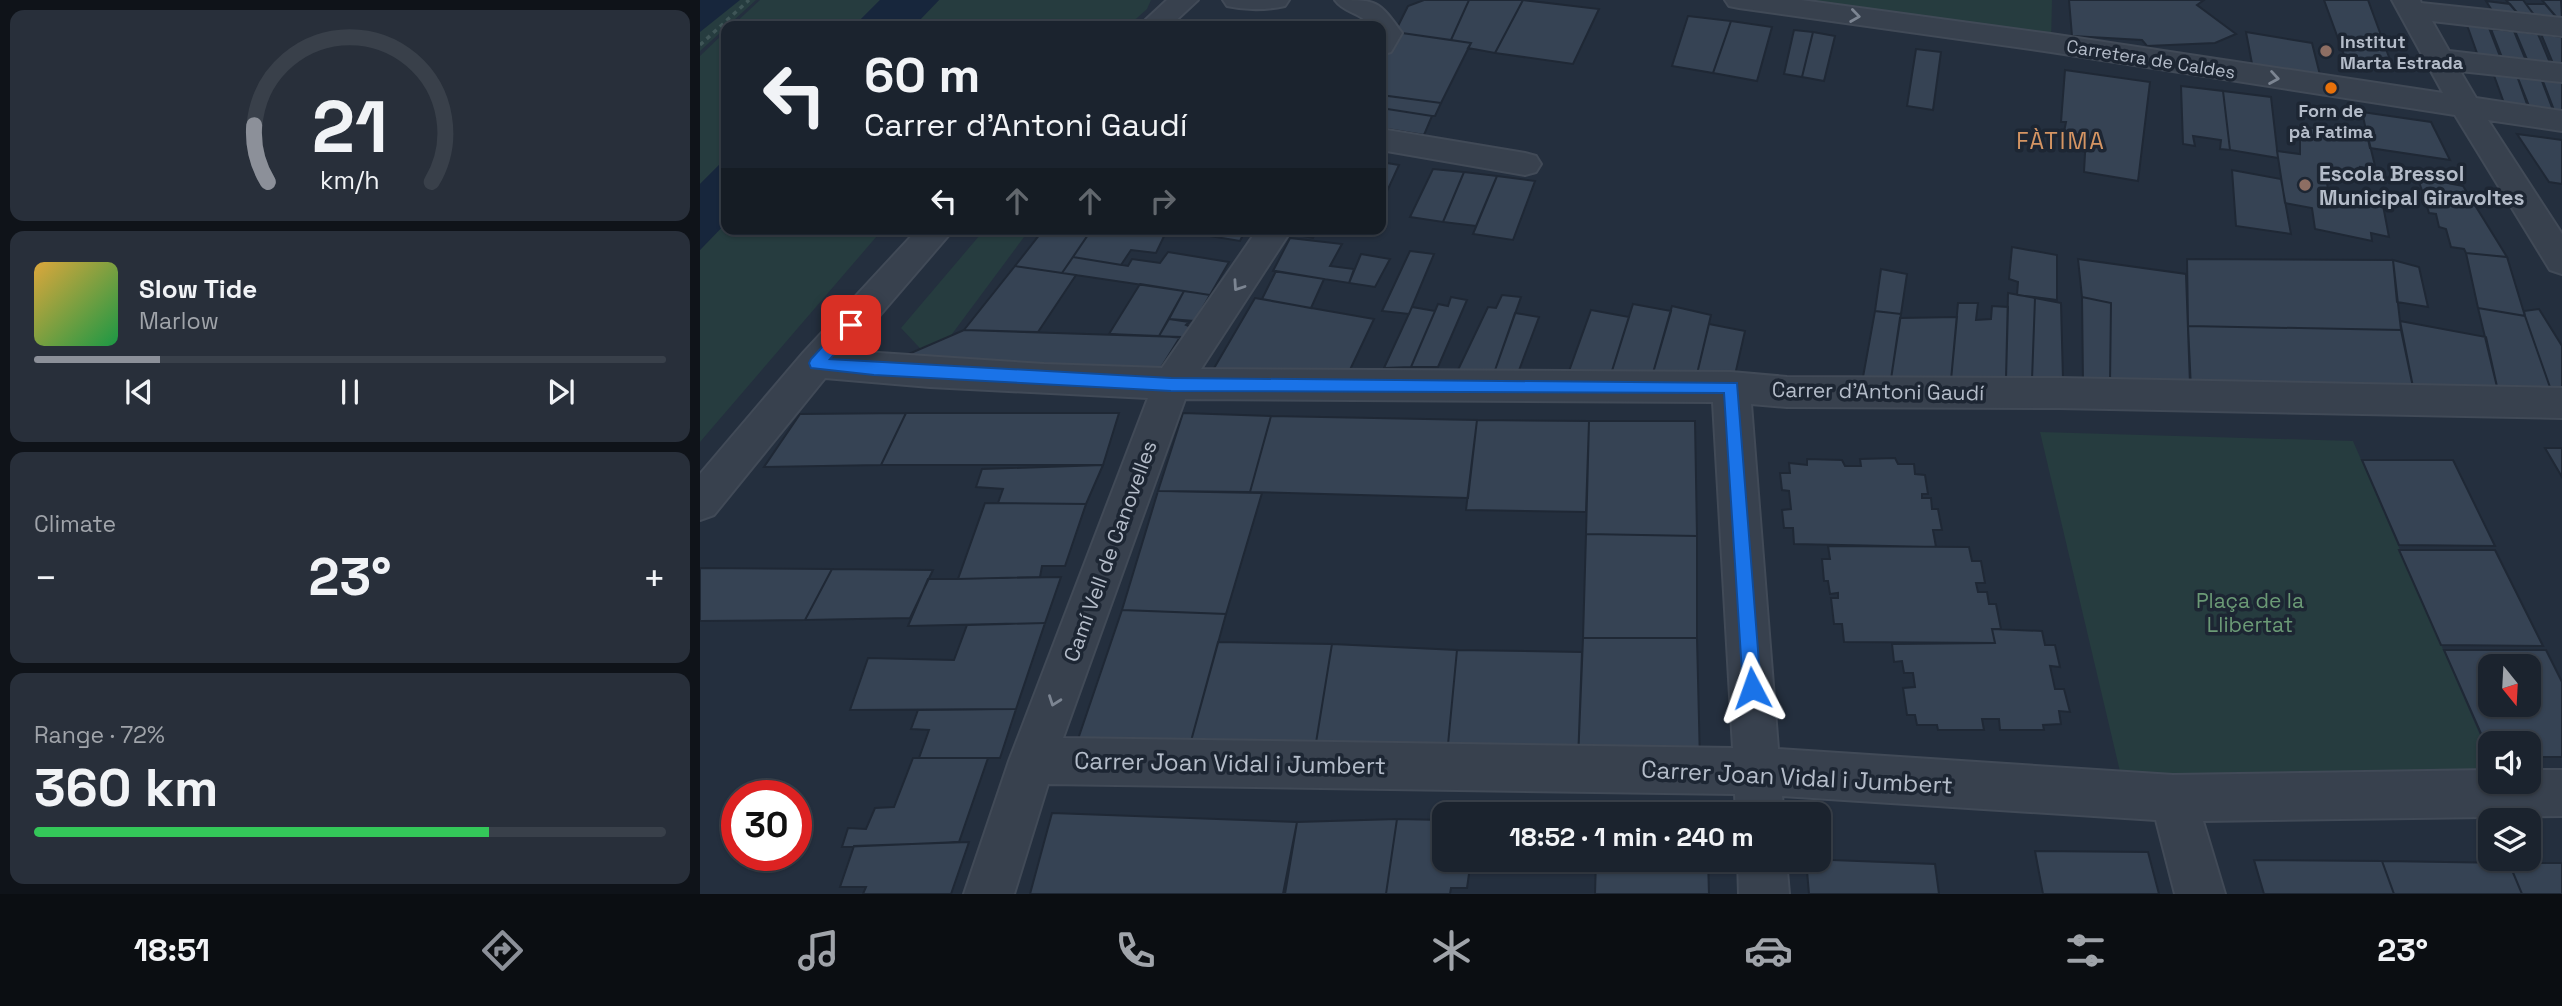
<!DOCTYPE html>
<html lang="en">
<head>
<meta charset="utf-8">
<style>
  body { margin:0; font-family:"Space Grotesk",sans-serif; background:#282f3a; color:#f1f3f6; height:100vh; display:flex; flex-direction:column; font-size:26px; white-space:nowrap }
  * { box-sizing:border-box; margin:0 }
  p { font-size:23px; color:#a0a4aa }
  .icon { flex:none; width:38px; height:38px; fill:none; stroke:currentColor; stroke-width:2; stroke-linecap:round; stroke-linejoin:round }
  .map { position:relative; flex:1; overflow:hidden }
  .details { display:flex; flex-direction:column; gap:10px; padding:10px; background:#0f1319; width:700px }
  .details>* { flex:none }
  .hud { position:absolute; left:21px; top:21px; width:665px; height:214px; border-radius:14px; box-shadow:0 2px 5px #0004,0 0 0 2px #39404a; background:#1b232e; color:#f1f3f6; overflow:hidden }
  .needle { width:46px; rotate:162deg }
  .fabs { position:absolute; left:1778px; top:654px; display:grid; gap:14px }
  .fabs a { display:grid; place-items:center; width:63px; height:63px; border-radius:14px; background:#1b232e; box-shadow:0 2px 5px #0004,0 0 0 2px #39404a; font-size:35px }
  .speed { position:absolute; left:21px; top:780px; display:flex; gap:14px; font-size:35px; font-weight:700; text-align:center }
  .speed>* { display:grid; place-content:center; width:91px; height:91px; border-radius:50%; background:#1b232e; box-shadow:0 2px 5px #0004,0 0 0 2px #39404a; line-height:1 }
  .speed .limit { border:10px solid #d22; background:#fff; color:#111 }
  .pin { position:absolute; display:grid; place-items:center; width:60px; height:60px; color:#fff; margin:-30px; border-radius:14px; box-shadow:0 4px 10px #0006 }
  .me { position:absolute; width:77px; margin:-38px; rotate:356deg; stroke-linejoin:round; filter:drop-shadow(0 0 5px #0008) }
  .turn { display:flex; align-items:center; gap:24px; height:147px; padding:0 28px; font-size:32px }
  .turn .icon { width:91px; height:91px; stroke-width:2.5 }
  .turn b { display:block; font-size:49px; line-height:60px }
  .lanes { display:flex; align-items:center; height:66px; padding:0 28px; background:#0003; justify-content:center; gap:35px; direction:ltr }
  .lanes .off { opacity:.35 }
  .big { font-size:52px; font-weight:600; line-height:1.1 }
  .details .card { flex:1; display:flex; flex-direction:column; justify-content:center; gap:10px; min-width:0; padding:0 24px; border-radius:14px; background:#282f3a }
  .details .dial { align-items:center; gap:0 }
  .dial svg { height:182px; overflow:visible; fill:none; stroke:#39404a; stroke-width:7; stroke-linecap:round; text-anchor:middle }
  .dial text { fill:#f1f3f6; stroke:none }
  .song { display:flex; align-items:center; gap:21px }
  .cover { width:84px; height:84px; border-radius:10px; background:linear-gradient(135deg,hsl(40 70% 55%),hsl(140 70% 35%)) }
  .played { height:7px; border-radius:4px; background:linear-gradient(90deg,#8c9099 20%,#39404a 20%) }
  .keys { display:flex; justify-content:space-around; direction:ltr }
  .heat { display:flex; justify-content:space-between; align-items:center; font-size:38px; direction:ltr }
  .charge { height:10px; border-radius:5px; background:linear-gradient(90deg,#34c759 72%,#39404a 0) }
  .trip { position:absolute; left:732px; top:802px; width:399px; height:70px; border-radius:14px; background:#1b232e; box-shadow:0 2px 5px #0004,0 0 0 2px #39404a; font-weight:600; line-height:70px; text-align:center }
  .menu { display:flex; height:112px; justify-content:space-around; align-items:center; background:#0b0e12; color:#a0a4aa }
  .menu .icon { width:49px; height:49px }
  .menu .selected { color:#8c9099 }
  .menu b { font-size:32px; color:#f1f3f6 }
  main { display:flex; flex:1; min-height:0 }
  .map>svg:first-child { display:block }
  .green { fill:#263c3f }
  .water { fill:#17263c }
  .building { fill:#364354; stroke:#1f2835; stroke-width:2; fill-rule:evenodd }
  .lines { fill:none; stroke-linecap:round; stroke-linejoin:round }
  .minor-casing { stroke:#414a57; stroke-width:4 }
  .path { stroke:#3f5557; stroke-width:3.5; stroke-dasharray:4.5 4.5; stroke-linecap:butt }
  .minor { fill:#38414e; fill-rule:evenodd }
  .oneway { stroke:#7c8592 }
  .route { fill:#1a73e8; stroke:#114b97; stroke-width:2 }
  .education-dot { fill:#8d6e63; stroke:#1d2633; stroke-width:2.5 }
  .food-dot { fill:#e8710a; stroke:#1d2633; stroke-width:2.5 }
  .labels { text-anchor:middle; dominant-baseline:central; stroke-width:7; stroke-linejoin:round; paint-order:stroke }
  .far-poi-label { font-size:18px; font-weight:bold; fill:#b4bcc9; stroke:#1d2633; text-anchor:start }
  .far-street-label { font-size:18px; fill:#b4bcc9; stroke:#1d2633 }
  .poi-label { font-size:21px; font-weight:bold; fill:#b4bcc9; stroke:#1d2633; text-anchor:start }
  .street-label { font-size:21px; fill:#b4bcc9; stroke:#1d2633 }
  .park-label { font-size:21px; fill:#6b9a76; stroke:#1d2633 }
  .neighbourhood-label { font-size:23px; letter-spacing:2px; fill:#d59563; stroke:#1d2633 }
  .near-street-label { font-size:24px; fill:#b4bcc9; stroke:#1d2633 }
</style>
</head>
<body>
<main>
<section class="details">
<div class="card dial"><svg viewBox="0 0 100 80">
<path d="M14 69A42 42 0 1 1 86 69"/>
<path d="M14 69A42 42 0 0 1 8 44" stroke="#8c9099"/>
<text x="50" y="56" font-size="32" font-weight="700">21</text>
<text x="50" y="72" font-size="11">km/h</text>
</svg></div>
<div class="card">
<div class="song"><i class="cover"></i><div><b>Slow Tide</b><p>Marlow</p></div></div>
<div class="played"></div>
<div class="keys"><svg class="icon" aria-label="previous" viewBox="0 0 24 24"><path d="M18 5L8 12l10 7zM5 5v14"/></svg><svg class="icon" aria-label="pause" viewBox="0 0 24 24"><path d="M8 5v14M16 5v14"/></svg><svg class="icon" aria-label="next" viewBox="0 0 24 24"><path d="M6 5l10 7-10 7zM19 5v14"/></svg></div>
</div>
<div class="card"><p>Climate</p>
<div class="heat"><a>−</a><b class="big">23°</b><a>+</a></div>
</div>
<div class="card"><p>Range · 72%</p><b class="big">360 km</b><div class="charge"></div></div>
</section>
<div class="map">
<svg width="1862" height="894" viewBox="0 0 1862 894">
  <rect width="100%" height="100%" fill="#242f3e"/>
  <path class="green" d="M0,0H56L0,51Z
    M60,0H180L154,26H32Z
    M239,0H451L447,9L428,26H214Z
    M1039,0H1352L1351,43Z
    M26,31V158L0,184V56Z
    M26,223V229H183L0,442V250Z
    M285,229H330L232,361L201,328Z
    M1340,432L1653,441L1790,758V779L1422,780Z"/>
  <path class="water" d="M0,0H40L0,32Z
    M180,0H239L214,26H154Z
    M26,158V223L0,250V184Z"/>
  <path class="building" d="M724,0H769L751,40L695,32L708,6Z
    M769,0H823L795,53L768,48L771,43L751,40Z
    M823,0L899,9L873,64L795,53Z
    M1369,0H1504L1497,5L1536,34L1515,43L1447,46L1442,40L1372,36Z
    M1624,0H1668L1693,68L1647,63Z
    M1806,0H1823L1835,16L1819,15Z
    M1842,0H1861L1862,19H1858Z
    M1786,1L1810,4L1819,15L1793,12Z
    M1826,4H1845L1858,19L1835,16Z
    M988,16L1031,21L1013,73L972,66Z
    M1031,21L1072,27L1057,81L1013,73Z
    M1767,25L1789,28L1801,59L1778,56Z
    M1791,29L1814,31L1827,63L1803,60Z
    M1094,30L1113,32L1102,77L1084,74Z
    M1815,31L1838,34L1851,65L1828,62Z
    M695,32L771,43L741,103L681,95V57Z
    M1113,32L1135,36L1124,81L1102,77Z
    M1546,32L1612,43L1621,79L1553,69Z
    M1841,34L1862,37V67L1854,66Z
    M1216,49L1241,52L1233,110L1207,106Z
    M1365,70L1450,82L1438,181L1384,172L1386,136L1364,132L1366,122H1361Z
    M1792,70L1816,73L1828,107L1804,103Z
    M1816,73L1840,76L1853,110L1829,106Z
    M1841,76L1862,79V111L1854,110Z
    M1481,86L1523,91L1530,150L1520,149L1521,140L1493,136L1495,146L1483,144Z
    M1523,91L1571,97L1578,158L1530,150Z
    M681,95L741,103L735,116H732L681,108Z
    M681,108L732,116L724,135L681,128Z
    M1662,112L1731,122L1750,160L1670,148Z
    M1600,126L1668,137L1676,170L1660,167L1658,173L1625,168L1628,190L1682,200L1689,237L1671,233L1672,241L1615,229L1612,208L1585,203L1577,151L1600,154Z
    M1817,134L1862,140V184L1849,182Z
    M681,162L699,165L683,200L681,199Z
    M733,169L764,172L743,222L710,217Z
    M1532,170L1581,179L1591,234L1536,226Z
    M764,172L797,176L776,226L743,222Z
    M797,176L835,181L813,240L773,234Z
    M1717,177L1763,186L1773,202L1723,193Z
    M1723,193L1773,202L1807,257L1766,253L1764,249L1751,247L1746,229L1739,227L1736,214L1729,213Z
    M344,229H392L362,273L315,266Z
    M392,229H465L467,230L456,253L431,250L421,265L373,257Z
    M467,229H546L540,241Z
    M596,229H618L613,238L593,234Z
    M590,238L642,244L630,266L654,269L649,283L573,271Z
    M1312,247L1357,255V300L1317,295L1318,282L1309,279Z
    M710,251L734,254L709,314L682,311Z
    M468,252L529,262L510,295L362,273L373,257L428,266L432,259L460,263Z
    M1766,253L1807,257L1825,316L1778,308Z
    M661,254L690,259L675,287L649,283Z
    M1378,259L1486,274L1490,384H1410L1411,303L1382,297Z
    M1487,259L1693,260L1701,330L1488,326Z
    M1693,260L1719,267L1728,307L1697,302Z
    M315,266L376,275L338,332L264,330Z
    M1181,269L1207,274L1201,314L1175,311Z
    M576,271L624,279L611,308L562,299Z
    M440,284L484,291L459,336L409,334Z
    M484,291L510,295L495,321L469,319Z
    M1308,293L1335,298L1332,380L1306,379Z
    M802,295L821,297L794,373L757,372L788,307L796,308Z
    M751,297L767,300L738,367H711L738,304L748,306Z
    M1382,297L1411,303L1410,384H1383Z
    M555,298L674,319L648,374L513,370Z
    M1335,298L1361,303L1363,380H1332Z
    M1258,303H1278L1276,320L1291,319L1292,306L1308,307L1306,379L1251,380Z
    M933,304L971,311L953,373L911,374Z
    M972,306L1011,315L997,374L953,373Z
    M712,307L735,311L711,367L684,368Z
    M1778,308L1825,316L1852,393L1798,391Z
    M1839,309L1862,346V393H1852L1825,316L1824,311Z
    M891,310L929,317L911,374H868Z
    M1175,311L1201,314L1191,379L1163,377Z
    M815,313L839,317L818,373H794Z
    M1257,317L1251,380L1191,379L1200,318Z
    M469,319L489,322L486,325L491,327L484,338L459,336Z
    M1700,321L1786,337L1798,391L1714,392Z
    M1009,324L1045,331L1035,375L997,374Z
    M1488,326L1701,330L1714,392L1491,389Z
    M264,330L480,337L457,374L174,369Z
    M206,413H419L403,465H181Z
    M206,413L181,465L64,467L100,414Z
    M483,413L571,416L550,492L458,491Z
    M571,416L777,420L768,498L550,492Z
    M777,420L889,421L886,512L766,510Z
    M889,421H995L997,536L886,534Z
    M1845,448H1862V477Z
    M1195,458L1198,464H1214L1215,474L1225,475L1228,494H1222V498H1231L1232,509H1238L1242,530H1233L1236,547L1094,544L1093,528H1084L1082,510L1091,509L1089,491L1082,490L1080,473H1090L1089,463L1107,465V459L1142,460L1145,466H1161L1160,459Z
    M1662,460H1753L1795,546L1699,545Z
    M403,465L386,504L298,503L303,489L276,487L282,469Z
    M458,491L562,493L526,614L422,610Z
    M285,503L386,504L365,566H342L340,577L258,579Z
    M886,534L997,536V638H883Z
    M1128,546L1269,547L1272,561H1281L1285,583H1276L1278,592H1287L1289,604H1296L1301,629H1292L1295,643L1144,642L1142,624H1134L1131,598H1138V593L1130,594L1128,581H1124L1122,559H1130Z
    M1699,550H1795L1843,646L1741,645Z
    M0,568L132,569L105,620L0,621Z
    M132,569L233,570L210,618L105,620Z
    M361,577L345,623L208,626L228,579Z
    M422,610L526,614L488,752L375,748Z
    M345,623L316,709L150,710L168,658L254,660L267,625Z
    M1292,629L1342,631L1345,645H1355L1360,667L1350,666L1355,689H1364L1370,712L1359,711L1361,724L1343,725L1344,730H1300L1299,719H1282L1284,730H1238L1237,725H1217L1215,715H1207L1203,688L1215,687L1213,673H1204L1202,661L1194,662L1192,644L1295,643Z
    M883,638H997L1000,762L878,761Z
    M518,642L632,644L614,755L488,752Z
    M632,644L757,650L747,755H614Z
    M757,650L882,652L878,761L747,755Z
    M1744,650H1846L1862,682V757H1829V744H1790V754ZM1790,667H1829V705H1790Z
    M316,709L300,758H219L229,730L211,729L218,710Z
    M213,758H288L259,842L142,847L148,828L166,829L175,808L194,807Z
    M352,813L597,822L583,894H330Z
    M697,819L686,894H585L597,822Z
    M697,819L744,820V859H765L764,863L770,867L767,888H751L750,894H686Z
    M269,842L251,894H163L166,887H140L154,846Z
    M1335,851L1448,852L1459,894H1343Z
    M896,859H1008L1009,894H895Z
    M1106,859L1235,864L1239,894H1109Z
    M1554,860L1682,861L1694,894H1564Z
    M1682,861L1809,863L1822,894H1694Z
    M1809,863H1862V894H1822Z"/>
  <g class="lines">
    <g class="minor-casing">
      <path id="minor" d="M467,0H498L470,26H439Z
        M523,0H589L585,6C567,10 545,10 527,6Z
        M635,0C678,0 678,0 702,33L691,52L681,55V26H670C661,12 644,13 635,0Z
        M1025,0H1101L1351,34L1743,93L1692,0H1720L1721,3L1862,18V36L1732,21L1749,51L1862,64V82L1760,71L1776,98L1862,111V131L1788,120L1862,234V274L1850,270L1755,115L1351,52L1039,8L1029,6Z
        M681,129L825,153L836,156L841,164L836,172L825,175L681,150Z
        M218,229H254L149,351L344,364L462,368L558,229H592L501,369L1031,372L1087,377L1359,378L1862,388V418L1359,408L1087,407L1051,404L1078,749L1473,775L1790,770V782H1829V770H1862V816L1503,821L1525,894H1475L1456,820L1082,796L1084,814H1036L1035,794L348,784L314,894H264L309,761L448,398L230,387L125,378L14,515L0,520V474L103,353ZM485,399L1013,402L1033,748L363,738Z
        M1038,859H1086L1089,894H1039Z"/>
    </g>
    <path class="path" d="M0,45L49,0"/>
    <use href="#minor" class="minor"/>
  </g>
  <defs><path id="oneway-chevron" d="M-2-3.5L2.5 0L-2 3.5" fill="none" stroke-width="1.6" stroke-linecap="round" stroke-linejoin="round" transform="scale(1.75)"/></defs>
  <g class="oneway">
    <use href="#oneway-chevron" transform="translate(1155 16) rotate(8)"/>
    <use href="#oneway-chevron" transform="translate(1574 78) rotate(9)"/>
    <use href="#oneway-chevron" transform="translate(538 286) rotate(124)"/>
    <use href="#oneway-chevron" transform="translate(354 701) rotate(110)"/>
  </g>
  <path class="route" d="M151,319L158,325L156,329L130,359L471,378L1037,383L1061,688L1058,694L1052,697L1045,694L1043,688L1024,393L471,391L174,375L111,368L109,363L111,359L146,321Z"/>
  <g class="education-dot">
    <circle cx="1626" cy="51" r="7"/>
    <circle cx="1605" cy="185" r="7"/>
  </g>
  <circle class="food-dot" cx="1631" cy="88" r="7"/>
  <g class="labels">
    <g class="far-poi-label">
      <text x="1640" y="41">Institut<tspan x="1640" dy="21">Marta Estrada</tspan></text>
      <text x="1631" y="110" text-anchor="middle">Forn de<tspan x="1631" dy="21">pà Fatima</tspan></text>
    </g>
    <g class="far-street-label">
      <text transform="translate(1451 59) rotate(9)">Carretera de Caldes</text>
    </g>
    <g class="poi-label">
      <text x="1619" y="173">Escola Bressol<tspan x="1619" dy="24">Municipal Giravoltes</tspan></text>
    </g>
    <g class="street-label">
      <text transform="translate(1178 391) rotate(1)">Carrer d'Antoni Gaudí</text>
      <text transform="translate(410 551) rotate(-70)">Camí Vell de Canovelles</text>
    </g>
    <g class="park-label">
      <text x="1550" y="600">Plaça de la<tspan x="1550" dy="24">Llibertat</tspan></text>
    </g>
    <g class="neighbourhood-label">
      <text x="1361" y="141">FÀTIMA</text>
    </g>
    <g class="near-street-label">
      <text transform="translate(530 763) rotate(1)">Carrer Joan Vidal i Jumbert</text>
      <text transform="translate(1097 777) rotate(3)">Carrer Joan Vidal i Jumbert</text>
    </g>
  </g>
</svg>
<div class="fabs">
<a><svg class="needle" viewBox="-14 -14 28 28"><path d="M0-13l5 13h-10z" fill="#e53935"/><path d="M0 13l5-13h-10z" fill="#a0a4aa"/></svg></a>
<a><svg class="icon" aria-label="sound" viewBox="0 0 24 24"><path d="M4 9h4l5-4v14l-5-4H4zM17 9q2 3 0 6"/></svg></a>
<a><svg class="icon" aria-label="layers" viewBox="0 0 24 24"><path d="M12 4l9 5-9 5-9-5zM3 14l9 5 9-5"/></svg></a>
</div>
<div class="speed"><div class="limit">30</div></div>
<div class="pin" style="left:151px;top:325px;background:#d93025"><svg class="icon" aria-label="arrive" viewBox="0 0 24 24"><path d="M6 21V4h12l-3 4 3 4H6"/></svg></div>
<svg class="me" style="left:1052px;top:688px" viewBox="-20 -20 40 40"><path d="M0-17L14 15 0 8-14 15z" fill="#1a73e8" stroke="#fff" stroke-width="4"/></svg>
<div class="trip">18:52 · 1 min · 240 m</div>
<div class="hud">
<div class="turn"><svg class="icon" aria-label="left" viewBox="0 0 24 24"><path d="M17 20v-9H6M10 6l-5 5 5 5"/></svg><div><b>60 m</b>Carrer d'Antoni Gaudí</div></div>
<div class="lanes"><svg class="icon" aria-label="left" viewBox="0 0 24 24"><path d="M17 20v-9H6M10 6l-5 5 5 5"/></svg><svg class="icon off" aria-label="ahead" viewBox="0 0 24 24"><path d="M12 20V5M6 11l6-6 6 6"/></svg><svg class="icon off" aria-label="ahead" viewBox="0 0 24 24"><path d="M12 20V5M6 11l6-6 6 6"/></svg><svg class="icon off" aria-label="right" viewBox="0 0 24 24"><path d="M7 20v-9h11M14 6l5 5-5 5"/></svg></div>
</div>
</div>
</main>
<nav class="menu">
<b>18:51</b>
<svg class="icon selected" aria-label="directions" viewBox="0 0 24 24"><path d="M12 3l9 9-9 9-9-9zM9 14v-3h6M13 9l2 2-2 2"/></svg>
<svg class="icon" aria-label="music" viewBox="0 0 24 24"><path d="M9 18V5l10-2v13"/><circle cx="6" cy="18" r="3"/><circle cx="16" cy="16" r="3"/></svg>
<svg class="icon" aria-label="phone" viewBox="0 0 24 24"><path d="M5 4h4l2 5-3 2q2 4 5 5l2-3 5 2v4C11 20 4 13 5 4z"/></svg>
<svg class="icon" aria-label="climate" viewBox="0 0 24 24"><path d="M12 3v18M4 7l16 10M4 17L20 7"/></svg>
<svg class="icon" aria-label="car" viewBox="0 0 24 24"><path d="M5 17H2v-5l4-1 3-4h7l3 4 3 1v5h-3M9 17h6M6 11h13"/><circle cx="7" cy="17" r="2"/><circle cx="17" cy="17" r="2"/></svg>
<svg class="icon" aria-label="filters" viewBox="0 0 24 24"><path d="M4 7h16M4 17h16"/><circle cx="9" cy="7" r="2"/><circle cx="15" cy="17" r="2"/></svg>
<b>23°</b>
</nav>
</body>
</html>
